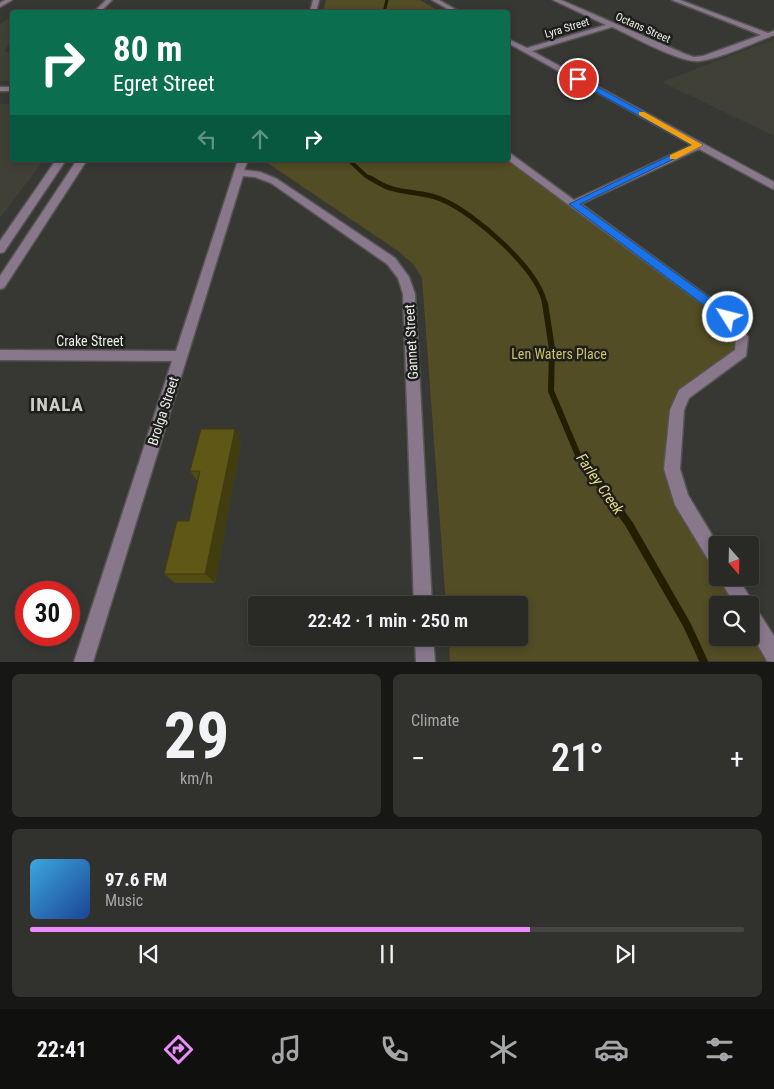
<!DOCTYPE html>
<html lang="en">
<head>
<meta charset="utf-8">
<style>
  body { margin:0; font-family:"Roboto Condensed",sans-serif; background:#31312e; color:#f1f3f6; height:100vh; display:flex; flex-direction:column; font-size:19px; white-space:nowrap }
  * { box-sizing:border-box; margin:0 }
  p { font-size:16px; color:#a5a6a7 }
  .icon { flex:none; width:28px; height:28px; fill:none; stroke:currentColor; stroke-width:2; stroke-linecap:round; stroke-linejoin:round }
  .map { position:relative; height:662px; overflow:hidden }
  .side { display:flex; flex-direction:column; gap:12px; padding:12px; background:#171715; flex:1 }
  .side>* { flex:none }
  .top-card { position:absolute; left:10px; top:10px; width:500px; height:152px; border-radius:5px; box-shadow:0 2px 8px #0003,0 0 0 1px #454543; background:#0b6e4f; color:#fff; overflow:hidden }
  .needle { width:32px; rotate:160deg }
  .fabs { position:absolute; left:709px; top:536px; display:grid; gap:10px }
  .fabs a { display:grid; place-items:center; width:50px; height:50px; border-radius:5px; background:#292926; box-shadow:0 2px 8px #0003,0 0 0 1px #454543; font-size:25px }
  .speed { position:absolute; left:15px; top:581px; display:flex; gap:10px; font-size:25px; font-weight:700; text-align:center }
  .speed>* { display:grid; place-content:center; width:65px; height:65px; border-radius:50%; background:#292926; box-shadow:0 2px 8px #0003,0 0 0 1px #454543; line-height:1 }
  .speed .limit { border:8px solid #d22; background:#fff; color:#111 }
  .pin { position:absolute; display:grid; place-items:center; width:42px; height:42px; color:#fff; margin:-21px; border:2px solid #fff; border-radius:50%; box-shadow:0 1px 5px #0007 }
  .me { position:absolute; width:55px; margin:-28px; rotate:306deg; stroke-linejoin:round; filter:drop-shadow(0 0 4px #0008) }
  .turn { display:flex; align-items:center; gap:18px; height:105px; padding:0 20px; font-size:22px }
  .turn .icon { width:65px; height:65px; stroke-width:2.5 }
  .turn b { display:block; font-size:35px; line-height:42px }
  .lanes { display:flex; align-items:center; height:48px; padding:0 20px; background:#0003; justify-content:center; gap:25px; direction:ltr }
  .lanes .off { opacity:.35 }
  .big { font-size:38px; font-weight:600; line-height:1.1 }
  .side .widget { flex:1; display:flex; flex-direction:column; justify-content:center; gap:8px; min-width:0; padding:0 18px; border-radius:8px; background:#31312e }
  .side .dial { align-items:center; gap:0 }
  .dial b { font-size:65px; line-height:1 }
  .song { display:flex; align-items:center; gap:15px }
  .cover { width:60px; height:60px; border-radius:8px; background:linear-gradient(135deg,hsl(200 70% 55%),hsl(220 70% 35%)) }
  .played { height:5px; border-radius:2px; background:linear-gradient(90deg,#eb8dfb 70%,#454543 70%) }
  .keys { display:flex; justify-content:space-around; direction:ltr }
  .heat { display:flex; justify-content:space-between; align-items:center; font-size:28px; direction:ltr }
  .side .tiles { flex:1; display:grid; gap:12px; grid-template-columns:1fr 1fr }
  .widget:last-child { grid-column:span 2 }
  .trip { position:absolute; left:248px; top:596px; width:280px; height:50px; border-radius:5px; background:#292926; box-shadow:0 2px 8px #0003,0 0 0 1px #454543; font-weight:600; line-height:50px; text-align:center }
  .tab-bar { display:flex; height:80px; justify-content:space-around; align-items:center; background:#10100f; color:#a5a6a7 }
  .tab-bar .icon { width:35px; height:35px }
  .tab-bar .selected { color:#eb8dfb }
  .tab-bar b { font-size:22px; color:#f1f3f6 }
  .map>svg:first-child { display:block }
  .built { fill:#414036 }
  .green { fill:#524d24 }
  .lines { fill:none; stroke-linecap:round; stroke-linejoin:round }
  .stream-far4 { stroke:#221e00; stroke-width:3 }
  .stream-far3 { stroke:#221e00; stroke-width:4 }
  .stream-far2 { stroke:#221e00; stroke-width:5 }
  .stream-far1 { stroke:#221e00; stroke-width:6 }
  .stream { stroke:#221e00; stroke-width:8 }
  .minor-casing { stroke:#545450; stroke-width:3 }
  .minor { fill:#89778c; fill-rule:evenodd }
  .wall { fill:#524b13 }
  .shaded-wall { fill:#423d0f }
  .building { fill:#5f5716; stroke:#423d0f }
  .route { fill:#1a73e8; stroke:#114b97 }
  .slow { fill:#f59e0b }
  .labels { text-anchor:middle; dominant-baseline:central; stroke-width:5; stroke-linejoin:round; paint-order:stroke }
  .far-street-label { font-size:11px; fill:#ebebe9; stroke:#1e1e1c }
  .street-label { font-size:14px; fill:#ebebe9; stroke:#1e1e1c }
  .park-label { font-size:14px; fill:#cec267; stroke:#1e1e1c }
  .water-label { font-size:15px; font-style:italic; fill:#e8dc81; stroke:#1e1e1c }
  .district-label { font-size:19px; font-weight:bold; letter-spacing:1px; fill:#cecdc9; stroke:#1e1e1c }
</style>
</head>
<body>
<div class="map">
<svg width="774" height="662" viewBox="0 0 774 662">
  <rect width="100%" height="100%" fill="#373733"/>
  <path class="built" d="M7,19H12V42L4,50L12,56V81H0V25Z
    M774,39V136L662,82Z
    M0,104H12V160H44L0,218Z"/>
  <path class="green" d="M326,0H420L441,12H323Z
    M508,156L728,317L741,352L684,394L672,469L717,560L718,578H728L745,605H718V638H750V614L774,661H450L449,638H519V605H446L422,278L413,264L398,251L263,160H508Z"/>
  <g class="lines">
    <path class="stream-far4" d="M384,12L387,0"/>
    <path class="stream-far3" d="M349,160L366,176L372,179"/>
    <path class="stream-far2" d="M370,178C376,181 383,186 390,188C407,194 427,192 443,200C474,213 540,270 545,305"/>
    <path class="stream-far1" d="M545,303L552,349L551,391L578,455L584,463"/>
    <path class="stream" d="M583,461L629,524L687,625L704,662"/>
    <g class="minor-casing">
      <path id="minor" d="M5,0H12L0,7V3Z
        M106,0H112L100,12H94Z
        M313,0H319L316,12H310Z
        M432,0H439L460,12H453Z
        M553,0H561L685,54L694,57L703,56L761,35L672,0H680L768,33L774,31V35C756,42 711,63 694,61C673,59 632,36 612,27L532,51L774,182V189L771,188L699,149L581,204L732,314L748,337L746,356L689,398L684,410L680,469L688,495L718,545V568L712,566L675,505L664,469L670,410L679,390L735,350L736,338L724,320L508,160V153L511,154L574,200L692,145L508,43V39L527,48L606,25Z
        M0,87H12V91H0Z
        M56,160H66L4,252L0,253V241Z
        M77,160H87L4,288L0,289V276Z
        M238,160H248L244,170L260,172L277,179L395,258L409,277L415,294L432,605H414L403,294L398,278L387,264L271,183L255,177L243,176L93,662H74L172,361L0,360V350L176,351Z
        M719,578H738L751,599L753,606L756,608L774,636V662L767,661L750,631V605H735Z
        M415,638H433L435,662H416Z"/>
    </g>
    <use href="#minor" class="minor"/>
  </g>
  <path class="wall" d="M241,443L215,583H175L164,574L189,521L198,482L190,471Z"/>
  <path class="shaded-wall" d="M235,429L241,443L215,583L205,574Z"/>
  <path class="building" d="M201,429H235L205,574H164L177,521H189L200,471H190Z"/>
  <path class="route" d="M576,78H581L703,145L580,204L732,314L733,317L732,320H724L569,204L692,145L576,81Z"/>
  <path class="slow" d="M639,112H644L703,145L676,159H670V155L692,145L639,115Z"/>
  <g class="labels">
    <g class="far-street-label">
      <text transform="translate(567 28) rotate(-17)">Lyra Street</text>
      <text transform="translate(643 28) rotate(24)">Octans Street</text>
    </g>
    <g class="street-label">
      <text x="90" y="341">Crake Street</text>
      <text transform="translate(411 342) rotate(-93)">Gannet Street</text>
      <text transform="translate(163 411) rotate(-72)">Brolga Street</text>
    </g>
    <g class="park-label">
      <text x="559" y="354">Len Waters Place</text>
    </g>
    <g class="water-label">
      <text transform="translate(600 484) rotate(55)">Farley Creek</text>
    </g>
    <g class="district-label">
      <text x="57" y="404">INALA</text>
    </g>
  </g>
</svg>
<div class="fabs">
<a><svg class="needle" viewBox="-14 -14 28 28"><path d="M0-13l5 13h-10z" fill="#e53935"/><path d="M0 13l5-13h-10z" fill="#a5a6a7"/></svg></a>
<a><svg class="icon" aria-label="search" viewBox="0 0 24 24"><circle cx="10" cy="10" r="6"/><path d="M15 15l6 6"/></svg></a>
</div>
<div class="speed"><div class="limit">30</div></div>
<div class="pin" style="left:578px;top:79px;background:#d93025"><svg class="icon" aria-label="arrive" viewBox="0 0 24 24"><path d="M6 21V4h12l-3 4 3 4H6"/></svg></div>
<svg class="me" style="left:728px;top:317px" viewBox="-20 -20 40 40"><circle r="17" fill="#1a73e8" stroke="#fff" stroke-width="3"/><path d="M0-11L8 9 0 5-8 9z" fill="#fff"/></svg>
<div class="trip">22:42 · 1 min · 250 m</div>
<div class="top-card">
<div class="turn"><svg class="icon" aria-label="right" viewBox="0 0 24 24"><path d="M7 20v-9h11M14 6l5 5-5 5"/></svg><div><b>80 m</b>Egret Street</div></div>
<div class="lanes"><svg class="icon off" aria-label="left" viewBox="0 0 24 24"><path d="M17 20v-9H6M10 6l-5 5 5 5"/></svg><svg class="icon off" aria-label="ahead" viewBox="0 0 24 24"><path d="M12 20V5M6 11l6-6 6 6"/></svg><svg class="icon" aria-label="right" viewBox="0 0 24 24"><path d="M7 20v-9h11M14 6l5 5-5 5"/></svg></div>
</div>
</div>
<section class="side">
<div class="tiles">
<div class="widget dial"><b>29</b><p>km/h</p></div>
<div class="widget"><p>Climate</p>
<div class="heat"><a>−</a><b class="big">21°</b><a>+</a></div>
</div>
<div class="widget">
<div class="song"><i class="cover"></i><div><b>97.6 FM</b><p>Music</p></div></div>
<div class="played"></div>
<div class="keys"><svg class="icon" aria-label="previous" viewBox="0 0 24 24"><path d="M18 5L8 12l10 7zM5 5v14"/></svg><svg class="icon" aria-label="pause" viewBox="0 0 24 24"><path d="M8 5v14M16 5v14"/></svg><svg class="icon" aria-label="next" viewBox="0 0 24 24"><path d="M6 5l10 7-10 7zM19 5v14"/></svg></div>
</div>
</div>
</section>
<nav class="tab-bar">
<b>22:41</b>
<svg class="icon selected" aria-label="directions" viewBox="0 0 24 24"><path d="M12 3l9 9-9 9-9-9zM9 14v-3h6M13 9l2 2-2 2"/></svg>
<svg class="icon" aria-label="music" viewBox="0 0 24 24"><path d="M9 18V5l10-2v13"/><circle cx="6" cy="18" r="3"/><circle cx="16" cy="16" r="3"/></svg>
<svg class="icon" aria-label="phone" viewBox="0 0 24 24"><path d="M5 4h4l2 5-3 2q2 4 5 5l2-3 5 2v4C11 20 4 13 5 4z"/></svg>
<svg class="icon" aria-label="climate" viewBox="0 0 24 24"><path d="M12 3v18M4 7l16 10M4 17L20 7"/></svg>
<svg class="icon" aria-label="car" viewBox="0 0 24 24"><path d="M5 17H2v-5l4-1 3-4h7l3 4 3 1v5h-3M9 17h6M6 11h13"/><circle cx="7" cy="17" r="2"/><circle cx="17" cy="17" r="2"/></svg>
<svg class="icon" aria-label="filters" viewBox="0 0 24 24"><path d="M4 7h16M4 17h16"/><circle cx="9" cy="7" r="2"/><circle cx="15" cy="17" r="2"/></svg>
</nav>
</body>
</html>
